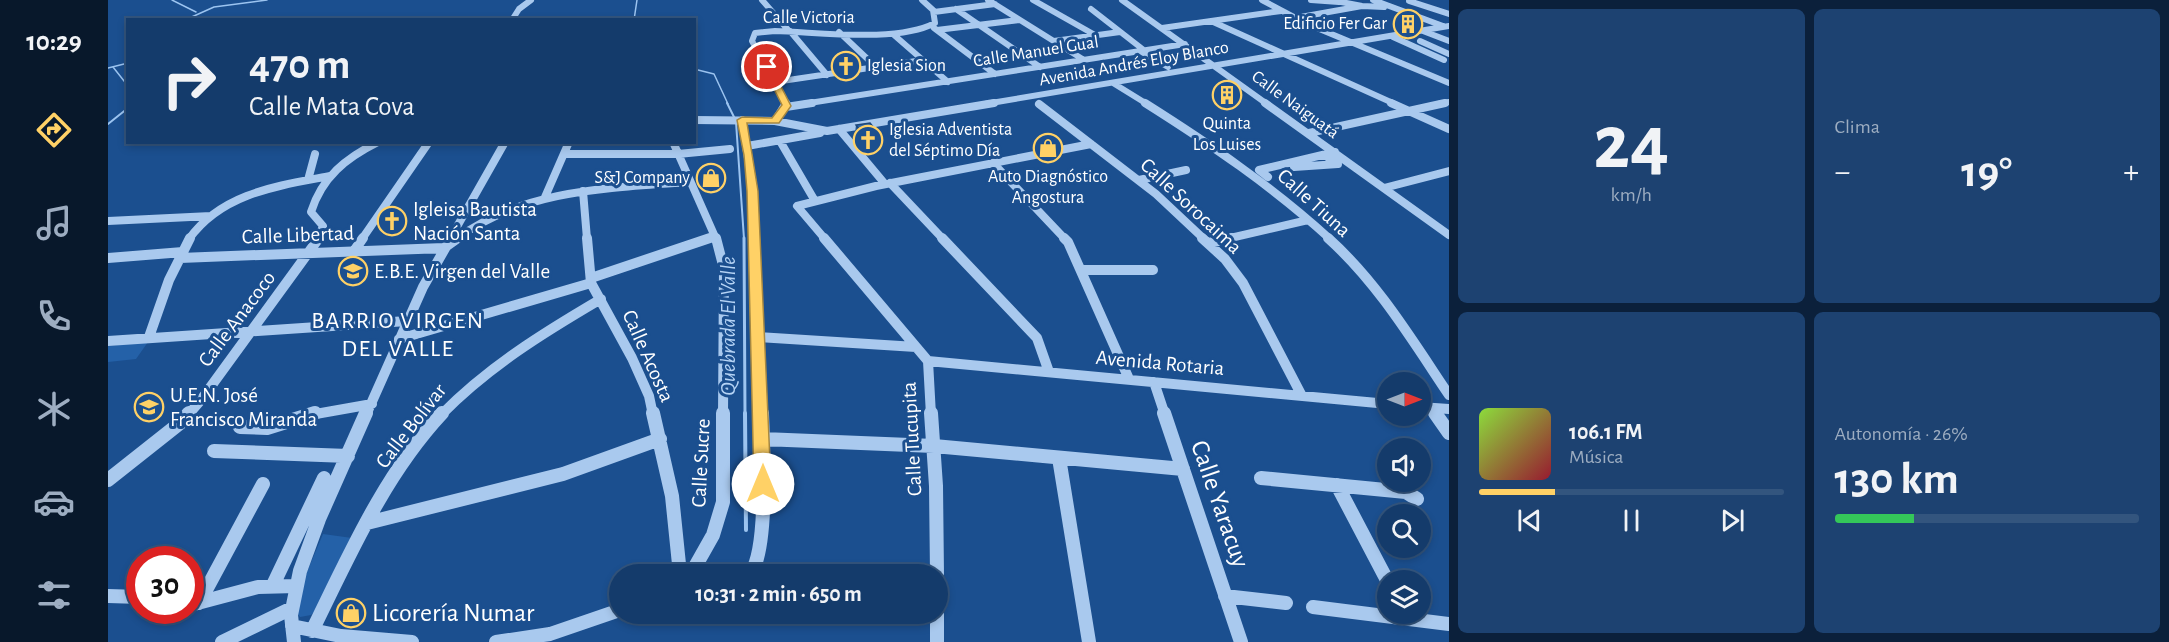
<!DOCTYPE html>
<html lang="es">
<head>
<meta charset="utf-8">
<style>
  body { margin:0; font-family:"Alegreya Sans",sans-serif; background:#1d4271; color:#f1f3f6; height:100vh; display:flex; flex-direction:column; font-size:22px; white-space:nowrap }
  * { box-sizing:border-box; margin:0 }
  p { font-size:20px; color:#9dadc1 }
  .icon { flex:none; width:33px; height:33px; fill:none; stroke:currentColor; stroke-width:2; stroke-linecap:round; stroke-linejoin:round }
  .map { position:relative; flex:1; overflow:hidden }
  .side { display:flex; flex-direction:column; gap:9px; padding:9px; background:#0b203b; width:720px }
  .side>* { flex:none }
  .hud { position:absolute; left:18px; top:18px; width:570px; height:126px; border-radius:0px; box-shadow:0 3px 9px #0003,0 0 0 2px #33557e; background:#143b6b; color:#f1f3f6; overflow:hidden }
  .needle { width:39px; rotate:90deg }
  .controls { position:absolute; left:1269px; top:372px; display:grid; gap:12px }
  .controls a { display:grid; place-items:center; width:54px; height:54px; border-radius:50%; background:#143b6b; box-shadow:0 3px 9px #0003,0 0 0 2px #33557e; font-size:30px }
  .speed { position:absolute; left:18px; top:546px; display:flex; gap:12px; font-size:30px; font-weight:700; text-align:center }
  .speed>* { display:grid; place-content:center; width:78px; height:78px; border-radius:50%; background:#143b6b; box-shadow:0 3px 9px #0003,0 0 0 2px #33557e; line-height:1 }
  .speed .limit { border:9px solid #d22; background:#fff; color:#111 }
  .pin { position:absolute; display:grid; place-items:center; width:51px; height:51px; color:#fff; margin:-26px; border:3px solid #fff; border-radius:50%; box-shadow:0 2px 6px #0007 }
  .me { position:absolute; width:66px; margin:-33px; rotate:0deg; stroke-linejoin:round; filter:drop-shadow(0 0 4px #0008) }
  .turn { display:flex; align-items:center; gap:21px; height:126px; padding:0 24px; font-size:27px }
  .turn .icon { width:78px; height:78px; stroke-width:2.5 }
  .turn b { display:block; font-size:42px; line-height:51px }
  .big { font-size:45px; font-weight:700; line-height:1.1 }
  .side .widget { flex:1; display:flex; flex-direction:column; justify-content:center; gap:9px; min-width:0; padding:0 21px; border-radius:9px; background:#1d4271 }
  .side .dial { align-items:center; gap:0 }
  .dial b { font-size:78px; line-height:1 }
  .song { display:flex; align-items:center; gap:18px }
  .cover { width:72px; height:72px; border-radius:9px; background:linear-gradient(135deg,hsl(90 70% 55%),hsl(350 70% 35%)) }
  .played { height:6px; border-radius:3px; background:linear-gradient(90deg,#ffd166 25%,#33557e 25%) }
  .keys { display:flex; justify-content:space-around; direction:ltr }
  .heat { display:flex; justify-content:space-between; align-items:center; font-size:33px; direction:ltr }
  .charge { height:9px; border-radius:4px; background:linear-gradient(90deg,#34c759 26%,#33557e 0) }
  .side .tiles { flex:1; display:grid; gap:9px; grid-template-columns:repeat(2,1fr) }
  .trip { position:absolute; left:501px; top:564px; width:339px; height:60px; border-radius:30px; background:#143b6b; box-shadow:0 3px 9px #0003,0 0 0 2px #33557e; font-weight:700; line-height:60px; text-align:center }
  main { display:flex; flex:1; min-height:0 }
  .menu { display:flex; flex-direction:column; width:108px; justify-content:space-around; align-items:center; background:#08182b; color:#9dadc1 }
  .menu .icon { width:42px; height:42px }
  .menu .selected { color:#ffd166 }
  .menu b { font-size:27px; color:#f1f3f6 }
  .map>svg:first-child { display:block }
  .green { fill:#2461a8 }
  .lines { fill:none; stroke-linecap:round; stroke-linejoin:round }
  .stream-far3 { stroke:#9cc4f0; stroke-width:1.5 }
  .stream-far2 { stroke:#9cc4f0; stroke-width:2 }
  .stream-far1 { stroke:#9cc4f0; stroke-width:3 }
  .stream { stroke:#9cc4f0; stroke-width:4 }
  .minor-far3 { stroke:#a9c9ee; stroke-width:6 }
  .minor-far2 { stroke:#a9c9ee; stroke-width:8 }
  .minor-far1 { stroke:#a9c9ee; stroke-width:10 }
  .minor { stroke:#a9c9ee; stroke-width:14 }
  .wall { fill:#245895 }
  .shaded-wall { fill:#1d4779 }
  .building { fill:#2a66ad; stroke:#1d4779; stroke-width:1.5 }
  .route { fill:#ffd166; stroke:#a68842; stroke-width:1.5 }
  .labels { text-anchor:middle; dominant-baseline:central; stroke-width:6; stroke-linejoin:round; paint-order:stroke }
  .far-street-label { font-size:18px; fill:#fff; stroke:#1b4f8f }
  .far-poi-label { font-size:18px; fill:#fff; stroke:#1b4f8f; text-anchor:end }
  .street-label { font-size:21px; fill:#fff; stroke:#1b4f8f }
  .poi-label { font-size:21px; fill:#fff; stroke:#1b4f8f; text-anchor:start }
  .water-label { font-size:22px; font-style:italic; fill:#b5d3f5; stroke:#1b4f8f }
  .quarter-label { font-size:24px; letter-spacing:1.5px; fill:#fff; stroke:#1b4f8f }
  .near-street-label { font-size:26px; fill:#fff; stroke:#1b4f8f }
  .near-poi-label { font-size:26px; fill:#fff; stroke:#1b4f8f; text-anchor:start }
</style>
</head>
<body>
<main>
<nav class="menu">
<b>10:29</b>
<svg class="icon selected" aria-label="directions" viewBox="0 0 24 24"><path d="M12 3l9 9-9 9-9-9zM9 14v-3h6M13 9l2 2-2 2"/></svg>
<svg class="icon" aria-label="music" viewBox="0 0 24 24"><path d="M9 18V5l10-2v13"/><circle cx="6" cy="18" r="3"/><circle cx="16" cy="16" r="3"/></svg>
<svg class="icon" aria-label="phone" viewBox="0 0 24 24"><path d="M5 4h4l2 5-3 2q2 4 5 5l2-3 5 2v4C11 20 4 13 5 4z"/></svg>
<svg class="icon" aria-label="climate" viewBox="0 0 24 24"><path d="M12 3v18M4 7l16 10M4 17L20 7"/></svg>
<svg class="icon" aria-label="car" viewBox="0 0 24 24"><path d="M5 17H2v-5l4-1 3-4h7l3 4 3 1v5h-3M9 17h6M6 11h13"/><circle cx="7" cy="17" r="2"/><circle cx="17" cy="17" r="2"/></svg>
<svg class="icon" aria-label="filters" viewBox="0 0 24 24"><path d="M4 7h16M4 17h16"/><circle cx="9" cy="7" r="2"/><circle cx="15" cy="17" r="2"/></svg>
</nav>
<div class="map">
<svg width="1341" height="642" viewBox="0 0 1341 642">
  <rect width="100%" height="100%" fill="#1b4f8f"/>
  <path class="green" d="M40,342L28,359L0,362V346Z
    M215,534L244,538L207,611L203,615L192,617L189,613L196,579Z"/>
  <g class="lines">
    <path class="stream-far3" d="M64,0L88,12
      M77,20L106,7L159,0
      M526,20L529,0
      M5,67L20,86
      M0,68L20,63
      M586,69L606,74L620,104"/>
    <path class="stream-far2" d="M619,103L627,119
      M628,122L636,239
      M0,124L20,108"/>
    <path class="stream-far1" d="M636,238L637,415"/>
    <path class="stream" d="M637,413L638,530"/>
    <path class="minor-far3" d="M654,0L681,31
      M880,0L976,60
      M925,0L987,35
      M1014,0L1159,104
      M1154,0L1197,23L1341,83
      M1203,0L1231,2
      M1223,0L1254,6L1276,7
      M1265,0L1335,26
      M1301,1L1341,14
      M848,9L932,67
      M983,9L1037,51
      M826,12L887,4
      M1187,18L1254,6
      M404,20L411,9L423,0
      M1103,21L1287,104
      M826,28L887,74
      M1054,28L1173,11
      M829,30L911,20
      M682,31L719,75
      M1315,31L1341,41
      M731,32L768,67
      M786,35L840,82
      M1285,37L1336,60
      M946,41L1012,32
      M1312,41L1341,54
      M1032,51L1060,67
      M667,82L815,60
      M1005,83L1039,104
      M677,104L678,102L644,41L647,33L667,31C711,32 789,43 827,23L825,10L814,0
      M695,104L1077,44
      M877,104L1341,26
      M1330,104L1341,102"/>
    <path class="minor-far2" d="M1037,103C1102,144 1165,187 1222,239
      M1157,103L1341,235
      M1283,103L1341,129
      M931,104L1048,194L1096,239
      M678,107L704,103
      M586,120L667,121L719,131L886,103
      M634,120L645,191L647,239
      M667,121L678,103
      M731,129L777,184
      M1201,133L1337,103
      M672,141L707,201
      M565,142L608,239
      M639,146L712,133
      M456,154H570L622,149
      M885,163L957,239
      M1186,167L1230,164L1216,155
      M1160,177L1151,170L1227,152
      M200,180L207,154
      M1031,180L1078,170
      M782,183L835,239
      M1276,188L1341,171
      M475,191L479,239
      M437,197L461,142
      M0,221L103,216
      M81,239C114,193 169,186 222,176
      M210,239L215,226L203,212C214,177 238,158 270,142
      M254,239L321,142
      M342,239L397,142
      M348,239C417,189 500,188 582,182
      M598,239L607,236
      M717,239L689,206L768,186L983,144
      M1118,239L1200,220"/>
    <path class="minor-far1" d="M479,238L483,283L524,358L541,396L545,415
      M608,238L616,269L615,415
      M647,238L654,415
      M716,238L820,361L823,415
      M834,238L929,338L941,372
      M956,238L960,242L1021,379
      M1094,238L1117,259L1135,283L1194,396
      M1220,238C1270,283 1304,340 1341,395
      M1101,243L1124,238
      M246,251L255,238
      M0,258L75,252
      M72,258L336,248L350,238
      M973,270H1045
      M483,278L602,238
      M41,337L61,280L82,238
      M651,337L808,347
      M291,339L483,283
      M0,341L299,321
      M820,361L1280,404
      M1046,382L1057,415
      M1312,407L1341,409
      M1324,408L1328,415
      M80,415L93,400L211,238
      M202,415L264,404
      M258,415L315,287L343,238
      M333,415C380,367 435,333 493,299"/>
    <path class="minor" d="M545,413L564,496L572,574
      M823,413L828,486L829,574
      M1056,413L1133,642
      M1327,413L1341,433
      M132,427L159,428L207,413
      M655,439L826,446L1075,469
      M106,451L240,456
      M951,458L981,642
      M1153,478L1298,492L1309,499
      M0,480L72,423L81,413
      M1229,485L1280,582
      M259,523L455,474L552,439
      M583,574L605,535L615,502V413
      M642,574C661,551 655,446 654,413
      M165,585L216,478
      M0,596L32,597
      M1117,596L1178,603
      M91,603L155,484
      M82,605L150,587L188,586
      M1205,607L1341,624
      M829,614V642
      M184,626L233,636L304,642
      M204,631C241,556 276,475 334,413
      M114,642L184,608
      M186,642L183,615L192,571L211,519L258,413
      M388,642L442,634L512,610"/>
  </g>
  <path class="wall" d="M729,55L745,58V65L732,67L728,63Z
    M1108,90L1135,93L1133,97L1117,100L1107,93Z
    M748,125L773,146L759,149L747,133Z"/>
  <path class="shaded-wall" d="M745,58V65L732,67V60Z
    M1135,93L1133,97L1117,100L1119,96Z
    M774,138L773,146L759,149L760,141Z"/>
  <path class="building" d="M741,54L745,58L732,60L729,55Z
    M1124,87L1135,93L1119,96L1108,90Z
    M762,123L774,138L760,141L748,125Z"/>
  <path class="route" d="M656,65L663,67L683,106L671,123H639L650,191L663,484L661,489L655,491L649,489L646,484L639,191L636,155L629,120L634,117L664,118L674,105L655,67Z"/>
  <defs>
    <g id="building-ring" transform="scale(1.5)"><circle r="9.5" fill="#1b4f8f" stroke="#ffd166" stroke-width="1.5"/><path d="M-4-6H4V6H1V3H-1V6H-4ZM-2.5-4.3h1.7v1.8h-1.7ZM.8-4.3h1.7v1.8H.8ZM-2.5-1h1.7V.8h-1.7ZM.8-1h1.7V.8H.8Z" fill="#ffd166"/></g>
    <g id="church-ring" transform="scale(1.5)"><circle r="9.5" fill="#1b4f8f" stroke="#ffd166" stroke-width="1.5"/><path d="M-1.2-6h2.4v3.5h3.3v2.4h-3.3V6h-2.4V-.1h-3.3v-2.4h3.3Z" fill="#ffd166"/></g>
    <g id="shop-ring" transform="scale(1.5)"><circle r="9.5" fill="#1b4f8f" stroke="#ffd166" stroke-width="1.5"/><path d="M-5-2.5h2.3a2.7 3.5 0 0 1 5.4 0H5L5.5 6h-11ZM-1.5-2.5h3a1.5 2.3 0 0 0-3 0Z" fill="#ffd166"/></g>
    <g id="school-ring" transform="scale(1.5)"><circle r="9.5" fill="#1b4f8f" stroke="#ffd166" stroke-width="1.5"/><path d="M0-5L7-2L0 1L-7-2ZM-4 1L0 2.5L4 1V4Q0 6-4 4Z" fill="#ffd166"/></g>
  </defs>
  <g fill-rule="evenodd">
    <use href="#building-ring" x="1300" y="24"/>
    <use href="#church-ring" x="738" y="66"/>
    <use href="#building-ring" x="1119" y="95"/>
    <use href="#church-ring" x="760" y="140"/>
    <use href="#shop-ring" x="940" y="148"/>
    <use href="#shop-ring" x="603" y="178"/>
    <use href="#church-ring" x="284" y="221"/>
    <use href="#school-ring" x="245" y="271"/>
    <use href="#school-ring" x="41" y="407"/>
    <use href="#shop-ring" x="243" y="613"/>
  </g>
  <g class="labels">
    <g class="far-street-label">
      <text x="701" y="18">Calle Victoria</text>
      <text transform="translate(928 52) rotate(-9)">Calle Manuel Gual</text>
      <text transform="translate(1026 64) rotate(-10)">Avenida Andrés Eloy Blanco</text>
      <text transform="translate(1187 105) rotate(36)">Calle Naiguatá</text>
    </g>
    <g class="far-poi-label">
      <text x="1279" y="24">Edificio Fer Gar</text>
      <text x="759" y="66" text-anchor="start">Iglesia Sion</text>
      <text x="1119" y="124" text-anchor="middle">Quinta<tspan x="1119" dy="21">Los Luises</tspan></text>
      <text x="781" y="130" text-anchor="start">Iglesia Adventista<tspan x="781" dy="21">del Séptimo Día</tspan></text>
      <text x="940" y="177" text-anchor="middle">Auto Diagnóstico<tspan x="940" dy="21">Angostura</tspan></text>
      <text x="582" y="178">S&amp;J Company</text>
    </g>
    <g class="street-label">
      <text transform="translate(1206 203) rotate(42)">Calle Tiuna</text>
      <text transform="translate(1083 206) rotate(43)">Calle Sorocaima</text>
      <text transform="translate(190 235) rotate(-2)">Calle Libertad</text>
      <text transform="translate(129 319) rotate(-53)">Calle Anacoco</text>
      <text transform="translate(540 356) rotate(66)">Calle Acosta</text>
      <text transform="translate(1052 363) rotate(5)">Avenida Rotaria</text>
      <text transform="translate(303 426) rotate(-52)">Calle Bolívar</text>
      <text transform="translate(804 439) rotate(-93)">Calle Tucupita</text>
      <text transform="translate(593 463) rotate(-87)">Calle Sucre</text>
    </g>
    <g class="poi-label">
      <text x="305" y="209">Igleisa Bautista<tspan x="305" dy="24">Nación Santa</tspan></text>
      <text x="266" y="271">E.B.E. Virgen del Valle</text>
      <text x="62" y="395">U.E.N. José<tspan x="62" dy="24">Francisco Miranda</tspan></text>
    </g>
    <g class="water-label">
      <text transform="translate(620 326) rotate(-90)">Quebrada El Valle</text>
    </g>
    <g class="quarter-label">
      <text x="290" y="321">BARRIO VIRGEN<tspan x="290" dy="28">DEL VALLE</tspan></text>
    </g>
    <g class="near-street-label">
      <text transform="translate(1112 504) rotate(71)">Calle Yaracuy</text>
    </g>
    <g class="near-poi-label">
      <text x="264" y="613">Licorería Numar</text>
    </g>
  </g>
</svg>
<div class="controls">
<a><svg class="needle" viewBox="-14 -14 28 28"><path d="M0-13l5 13h-10z" fill="#e53935"/><path d="M0 13l5-13h-10z" fill="#9dadc1"/></svg></a>
<a><svg class="icon" aria-label="sound" viewBox="0 0 24 24"><path d="M4 9h4l5-4v14l-5-4H4zM17 9q2 3 0 6"/></svg></a>
<a><svg class="icon" aria-label="search" viewBox="0 0 24 24"><circle cx="10" cy="10" r="6"/><path d="M15 15l6 6"/></svg></a>
<a><svg class="icon" aria-label="layers" viewBox="0 0 24 24"><path d="M12 4l9 5-9 5-9-5zM3 14l9 5 9-5"/></svg></a>
</div>
<div class="speed"><div class="limit">30</div></div>
<div class="pin" style="left:659px;top:67px;background:#d93025"><svg class="icon" aria-label="arrive" viewBox="0 0 24 24"><path d="M6 21V4h12l-3 4 3 4H6"/></svg></div>
<svg class="me" style="left:655px;top:484px" viewBox="-20 -20 40 40"><circle r="19" fill="#fff"/><path d="M0-13L10 11 0 6-10 11z" fill="#ffd166"/></svg>
<div class="trip">10:31 · 2 min · 650 m</div>
<div class="hud">
<div class="turn"><svg class="icon" aria-label="right" viewBox="0 0 24 24"><path d="M7 20v-9h11M14 6l5 5-5 5"/></svg><div><b>470 m</b>Calle Mata Cova</div></div>
</div>
</div>
<section class="side">
<div class="tiles">
<div class="widget dial"><b>24</b><p>km/h</p></div>
<div class="widget"><p>Clima</p>
<div class="heat"><a>−</a><b class="big">19°</b><a>+</a></div>
</div>
<div class="widget">
<div class="song"><i class="cover"></i><div><b>106.1 FM</b><p>Música</p></div></div>
<div class="played"></div>
<div class="keys"><svg class="icon" aria-label="previous" viewBox="0 0 24 24"><path d="M18 5L8 12l10 7zM5 5v14"/></svg><svg class="icon" aria-label="pause" viewBox="0 0 24 24"><path d="M8 5v14M16 5v14"/></svg><svg class="icon" aria-label="next" viewBox="0 0 24 24"><path d="M6 5l10 7-10 7zM19 5v14"/></svg></div>
</div>
<div class="widget"><p>Autonomía · 26%</p><b class="big">130 km</b><div class="charge"></div></div>
</div>
</section>
</main>
</body>
</html>
